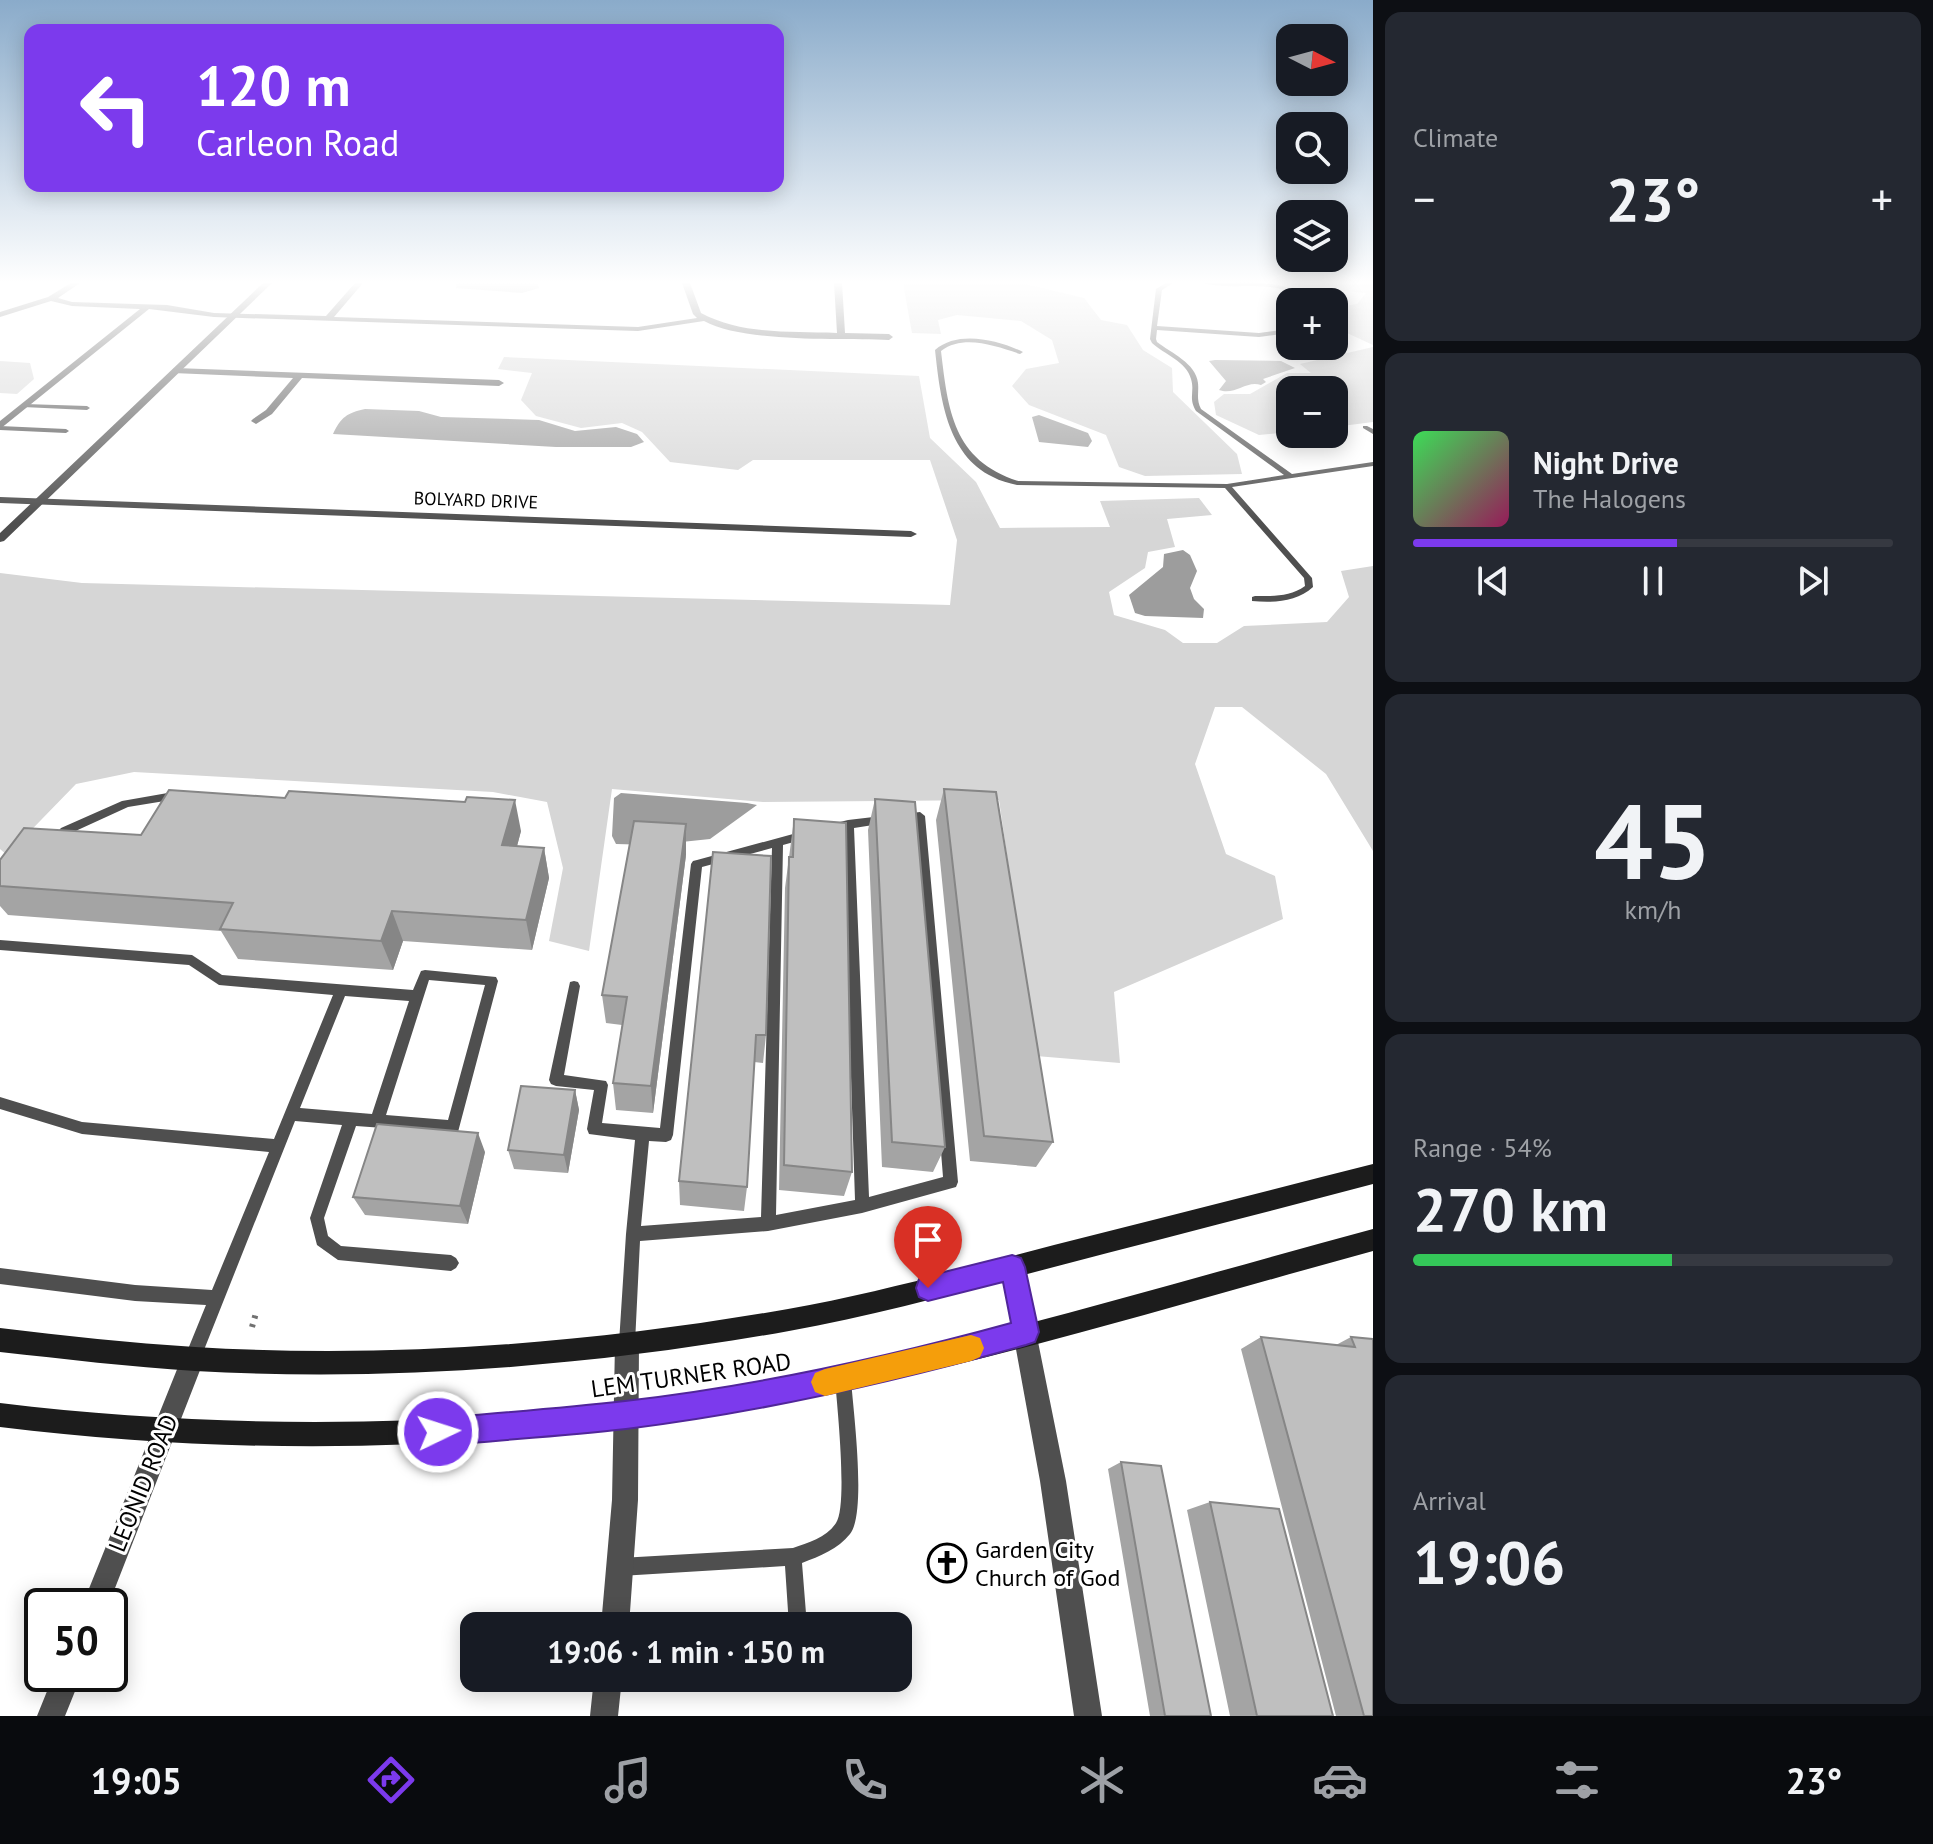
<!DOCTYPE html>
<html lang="en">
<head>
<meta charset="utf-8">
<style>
  body { margin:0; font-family:"PT Sans",sans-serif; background:#242831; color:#f1f3f6; height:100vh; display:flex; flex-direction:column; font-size:30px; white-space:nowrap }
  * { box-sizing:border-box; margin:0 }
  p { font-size:26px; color:#9ea1a6 }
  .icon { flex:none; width:44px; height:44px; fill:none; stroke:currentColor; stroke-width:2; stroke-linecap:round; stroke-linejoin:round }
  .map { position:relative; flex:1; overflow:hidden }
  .sheet { display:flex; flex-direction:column; gap:12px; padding:12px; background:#0d0f14; width:560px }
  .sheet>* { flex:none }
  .hud { position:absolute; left:24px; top:24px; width:760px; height:168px; border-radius:16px; box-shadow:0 4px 20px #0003; background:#7c3aed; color:#fff; overflow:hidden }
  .needle { width:52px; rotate:96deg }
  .controls { position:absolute; left:1276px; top:24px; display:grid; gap:16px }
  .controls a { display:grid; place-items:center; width:72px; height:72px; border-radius:16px; background:#171b24; box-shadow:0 4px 20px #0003; font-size:40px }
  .speed { position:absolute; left:24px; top:1588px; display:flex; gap:16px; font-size:40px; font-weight:700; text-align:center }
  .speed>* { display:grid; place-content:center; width:104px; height:104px; border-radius:50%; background:#171b24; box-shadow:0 4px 20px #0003; line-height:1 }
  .speed .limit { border:4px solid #111; border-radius:12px; background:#fff; color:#111 }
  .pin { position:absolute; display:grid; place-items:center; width:68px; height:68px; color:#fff; margin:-82px -34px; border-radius:50% 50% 50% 0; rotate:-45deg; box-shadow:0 0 8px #0007 }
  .pin .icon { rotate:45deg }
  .me { position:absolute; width:88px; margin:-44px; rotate:86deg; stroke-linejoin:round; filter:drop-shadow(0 0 6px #0008) }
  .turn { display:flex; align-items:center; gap:28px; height:168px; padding:0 40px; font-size:36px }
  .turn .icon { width:104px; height:104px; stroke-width:2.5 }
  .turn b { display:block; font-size:56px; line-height:68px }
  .big { font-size:60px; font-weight:800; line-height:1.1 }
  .sheet .widget { flex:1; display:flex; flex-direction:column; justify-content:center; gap:12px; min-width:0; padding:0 28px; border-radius:16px; background:#242831 }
  .sheet .dial { align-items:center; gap:0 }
  .dial b { font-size:104px; line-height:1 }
  .song { display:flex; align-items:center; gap:24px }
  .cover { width:96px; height:96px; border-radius:12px; background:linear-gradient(135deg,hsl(130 70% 55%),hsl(330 70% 35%)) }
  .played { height:8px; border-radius:4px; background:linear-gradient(90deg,#7c3aed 55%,#363941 55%) }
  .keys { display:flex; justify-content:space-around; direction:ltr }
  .heat { display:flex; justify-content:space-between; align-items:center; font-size:44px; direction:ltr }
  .charge { height:12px; border-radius:6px; background:linear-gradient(90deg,#34c759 54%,#363941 0) }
  .trip { position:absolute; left:460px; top:1612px; width:452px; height:80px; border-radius:16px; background:#171b24; box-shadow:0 4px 20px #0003; font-weight:800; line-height:80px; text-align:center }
  .dock { display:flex; height:128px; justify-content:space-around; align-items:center; background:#090b0e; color:#9ea1a6 }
  .dock .icon { width:56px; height:56px }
  .dock .selected { color:#7c3aed }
  .dock b { font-size:36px; color:#f1f3f6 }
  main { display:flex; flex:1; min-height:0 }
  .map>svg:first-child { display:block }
  .green { fill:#d6d6d6 }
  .water { fill:#9d9d9d }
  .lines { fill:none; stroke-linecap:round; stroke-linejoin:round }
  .path { stroke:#717171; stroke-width:6; stroke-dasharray:3 6; stroke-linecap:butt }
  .service { fill:#4f4f4f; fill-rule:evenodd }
  .minor { fill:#4f4f4f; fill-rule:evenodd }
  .tertiary { fill:#4f4f4f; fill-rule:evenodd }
  .secondary { fill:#1c1c1c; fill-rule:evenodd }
  .wall { fill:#a4a4a4 }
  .shaded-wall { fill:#868686 }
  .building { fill:#bfbfbf; stroke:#868686; stroke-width:2 }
  .route { fill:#7c3aed; stroke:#51269a; stroke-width:2 }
  .slow { fill:#f59e0b }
  .labels { text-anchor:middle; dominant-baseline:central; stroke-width:6; stroke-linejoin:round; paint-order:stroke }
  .far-street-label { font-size:18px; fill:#000; stroke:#fff }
  .near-street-label { font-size:24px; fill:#000; stroke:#fff }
  .near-poi-label { font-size:24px; fill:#000; stroke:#fff; text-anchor:start }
</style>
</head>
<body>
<main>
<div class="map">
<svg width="1373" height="1716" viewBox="0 0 1373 1716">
  <rect width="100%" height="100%" fill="#fff"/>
  <path class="green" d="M903,283H1021L1084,298L1101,320L1127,325L1143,350L1172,368L1173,392L1237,454L1242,474L1145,476L1119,467L1106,435L1029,405L1012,386L1026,369L1059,363L1052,340L1021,321L957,315L938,320L941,334L912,333Z
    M1293,283H1373V345L1334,327L1340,320L1339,307L1357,304L1366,293L1300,287Z
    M1373,347V422L1334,427V390H1290V432L1259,435L1216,415L1214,402L1224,394H1250L1287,373H1311L1300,364Z
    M504,357L919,376L930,438L976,482L1000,528L1110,527L1100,501L1199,498L1212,515L1167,519L1175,547L1148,552L1145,568L1109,592L1114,615L1165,630L1183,643H1217L1244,626L1327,622L1349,597L1341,571L1373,566V851L1326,774L1242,707H1215L1195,764L1226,854L1275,876L1283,919L1114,992L1120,1063L1036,1056L999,800L763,802L612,789L589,951L549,941L563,868L547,802L493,792L134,772L76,784L7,855L0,849V573L82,583L950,605L957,540L930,460H753L738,470L670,462L642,432L622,423L581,428L536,416L521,400L532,373L498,369Z
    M0,361L30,363L34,379L17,394L0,393Z"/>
  <path class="water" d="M457,283H537L539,288L522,293L456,288Z
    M1215,360L1281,361L1295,368L1263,379L1266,382L1261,385C1246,380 1235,396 1219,390L1226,381L1209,361Z
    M365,409L419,411L441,417L539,420L575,431L616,427L637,434L644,442L631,447H556L333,434C341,417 347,413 365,409Z
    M1039,415L1088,433L1092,441L1088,447L1039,442L1032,417Z
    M1183,550L1190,555L1197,571L1190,588L1194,599L1204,609L1203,618L1145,616L1135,613L1129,595L1163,567L1164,554Z
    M621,793L747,803L757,805L710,839L653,845L616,844L612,836L614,798Z"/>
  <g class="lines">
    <path class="path" d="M252,1327L256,1313"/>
    <path class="service" d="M1166,283H1173L1162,290L1157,326L1259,333L1290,329V333L1259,337L1157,330L1156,339L1157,342C1171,353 1196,363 1198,383C1199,393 1196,399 1201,409L1292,474L1373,462V466L1232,487L1312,578L1313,587C1297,602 1273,603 1252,601V597L1255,596C1273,596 1290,597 1305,586L1304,578L1225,488L1017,485C1009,483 1000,481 993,477C946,455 940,395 935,350C958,330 998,340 1023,352L1020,354C995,346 964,334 941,351C948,410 953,460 1018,481L1227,484L1284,475L1196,411C1188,398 1195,392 1191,379C1187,362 1164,354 1152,343L1150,339L1156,289Z
      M1203,283C1240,283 1284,276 1314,302C1303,302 1295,293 1285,290C1259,282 1229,290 1203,283Z
      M25,404L87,406L90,408L87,410L23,407V405Z
      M0,426L66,429L69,431L66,433L0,430Z
      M1363,426H1367L1373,429V434L1363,428Z
      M179,791L183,792L184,795L183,798L128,807L69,834L61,841H53L52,838L61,828L122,801Z
      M920,812L925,816L958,1182L956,1187L862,1213L768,1231L640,1241L635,1343L633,1349L627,1351L621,1349L619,1343L626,1234L635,1140L589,1134L587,1129L594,1090L556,1086L551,1084L549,1080L570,982L574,981L578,982L580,986L564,1075L606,1081L608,1085L602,1123L660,1128L691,864L693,861L697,860L804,831L808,832L809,835L808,838L783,845L776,1215L855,1200L843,830L832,832L827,828L828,825L848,820L882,816L886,817L887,820L886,823L854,828L869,1197L943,1177L915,820L903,822L898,818L903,814ZM772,848L761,1217L641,1226L649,1141L666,1142L671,1140L673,1135L702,867Z
      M0,940L192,955L222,975L413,990L421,971L425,970L496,977L498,981L458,1132L453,1133L356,1126L324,1218L328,1236L341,1246L451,1255L456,1258L459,1263L456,1268L451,1271L338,1260L317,1245L310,1218L342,1125L295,1121L198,1365L192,1367L186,1365L184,1359L206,1305L135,1301L0,1284V1268L135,1285L212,1290L269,1152L82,1134L0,1109V1097L82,1122L274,1139L333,995L219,985L189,965L0,950ZM429,980L485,985L448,1120L386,1115ZM345,996L409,1001L372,1114L300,1108Z
      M843,1371L849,1373L851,1379C853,1409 867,1513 850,1534C838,1549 820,1556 802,1563L807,1626H789L785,1566L620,1576L614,1573L611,1567L614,1561L620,1558L793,1548C808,1543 827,1537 836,1523C848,1505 837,1405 835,1379L837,1373Z"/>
    <path class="minor" d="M71,283H80L58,298L72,302L167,305L214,313L326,316L355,283H363L334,317L638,327L697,318L693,314L682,283H690L701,313C742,335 790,331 837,333L834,283H842L845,333L889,334L893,337L889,340C842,338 744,343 704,321L638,331L214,317L149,309L0,429V421L140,309L72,306L51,301L0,317V312L48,297Z
      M176,368L499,380L504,383L499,386L302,378L272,414L256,424L251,421L253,419L266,410L293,378L173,373V369Z
      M0,497L911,531L917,534L911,537L0,503Z
      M1012,1256L1020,1259L1023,1267L1066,1481L1102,1716H1074L1040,1481L1001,1267L1004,1259Z
      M627,1331L635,1335L639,1343L638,1500L629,1626H601L612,1500L615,1343L619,1335Z
      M594,1678H622L618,1716H590Z"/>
    <path class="tertiary" d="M263,283H272L4,541L0,542V533Z
      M192,1348L200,1352L204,1360L108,1606H82L184,1352Z
      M54,1674H82L65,1716H37Z"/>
    <path class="secondary" d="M1373,1164V1184C1267,1212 1160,1239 1054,1267C966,1290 878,1315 789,1331C593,1366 393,1382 195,1371C130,1367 65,1359 0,1352V1328C65,1336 130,1343 195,1347C393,1359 593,1343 788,1309C878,1293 966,1268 1054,1245C1160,1218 1267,1191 1373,1164Z
      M1373,1229V1251C1175,1305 977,1367 775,1404C520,1451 257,1459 0,1427V1403C257,1434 520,1427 775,1381C977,1344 1175,1282 1373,1229Z"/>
  </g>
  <path class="wall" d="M944,789L1053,1142L1036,1167L970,1161L936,820Z
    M875,799L945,1147L933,1172L882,1167L868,830Z
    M794,819L852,1172L844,1196L779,1190L785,888Z
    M521,831L517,846L544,848L549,878L532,950L403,941L393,970L238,959L221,931L8,915L0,906V860L141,835Z
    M713,852L766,1035L763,1063L754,1062L747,1187L744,1211L680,1205L679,1181Z
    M686,855L653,1113L616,1110L613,1083L622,1025L606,1023L602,995Z
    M575,1090L579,1110L568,1173L514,1169L508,1150Z
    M485,1152L468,1224L365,1215L353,1197Z
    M1261,1337L1336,1345L1351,1337L1373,1339V1716H1336L1241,1349Z
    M1121,1462L1211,1716H1150L1108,1469Z
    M1210,1502L1333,1716H1230L1187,1510Z"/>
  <path class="shaded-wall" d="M515,800L521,831L509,876L502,845Z
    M686,824V855L653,1113L651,1086Z
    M544,848L549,878L532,950L526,920Z
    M392,911L403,941L393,970L381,941Z
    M575,1090L579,1110L568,1173L564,1155Z
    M478,1133L485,1152L468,1224L460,1206Z"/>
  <path class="building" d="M944,789L996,792L1053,1142L984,1136Z
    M169,790L285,798L289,791L465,802L467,797L515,800L502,845L544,848L526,920L392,911L381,941L220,929L233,903L0,886V860L24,828L141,835Z
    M875,799L915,802L945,1147L892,1142Z
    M794,819L846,823L852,1172L784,1165L789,857H793Z
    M634,821L686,824L651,1086L613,1083L627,997L602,995Z
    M713,852L771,856L766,1035H756L747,1187L679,1181Z
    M521,1086L575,1090L564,1155L508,1150Z
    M377,1124L478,1133L460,1206L353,1197Z
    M1261,1337L1355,1347L1351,1337L1373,1339V1716H1364Z
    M1121,1462L1161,1466L1211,1716H1165Z
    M1210,1502L1279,1509L1333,1716H1257Z"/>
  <linearGradient id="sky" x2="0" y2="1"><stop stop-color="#8aabca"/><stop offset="0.54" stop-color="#fff"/><stop offset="1" stop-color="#fff" stop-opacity="0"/></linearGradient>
  <rect width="1373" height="523" fill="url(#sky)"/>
  <path class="route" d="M1012,1255L1021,1258L1025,1267L1039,1332L1035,1342L1026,1345C895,1382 762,1412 626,1429C564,1436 500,1440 438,1446L428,1442L424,1432L428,1422L438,1418C500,1413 563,1408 625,1401C756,1386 884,1358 1011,1323L1003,1282L928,1301L919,1297L916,1288L919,1279L928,1276Z"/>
  <path class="slow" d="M971,1335L980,1338L984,1348L980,1357L971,1361L825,1396L815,1392L811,1382L815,1373L825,1369Z"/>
  <defs>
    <g id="church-ring" transform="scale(2)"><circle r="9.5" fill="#fff" stroke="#000" stroke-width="1.5"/><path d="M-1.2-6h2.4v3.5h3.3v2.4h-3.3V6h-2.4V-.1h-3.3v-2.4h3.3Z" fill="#000"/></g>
  </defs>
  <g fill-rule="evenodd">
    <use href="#church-ring" x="947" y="1563"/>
  </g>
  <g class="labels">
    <g class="far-street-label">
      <text transform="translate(476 500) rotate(2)">BOLYARD DRIVE</text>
    </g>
    <g class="near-street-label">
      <text transform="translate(691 1375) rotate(-8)">LEM TURNER ROAD</text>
      <text transform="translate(143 1483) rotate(-68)">LEONID ROAD</text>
    </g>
    <g class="near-poi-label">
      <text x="975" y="1549">Garden City<tspan x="975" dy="28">Church of God</tspan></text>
    </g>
  </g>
</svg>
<div class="controls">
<a><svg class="needle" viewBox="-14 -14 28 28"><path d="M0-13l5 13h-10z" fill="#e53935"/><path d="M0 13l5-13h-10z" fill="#9ea1a6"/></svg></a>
<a><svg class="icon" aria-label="search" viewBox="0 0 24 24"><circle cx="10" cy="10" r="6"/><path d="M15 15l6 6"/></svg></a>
<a><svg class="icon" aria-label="layers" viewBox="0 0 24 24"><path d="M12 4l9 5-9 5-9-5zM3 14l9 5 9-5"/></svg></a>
<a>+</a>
<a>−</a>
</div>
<div class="speed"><div class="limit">50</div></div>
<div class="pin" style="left:928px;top:1288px;background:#d93025"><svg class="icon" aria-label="arrive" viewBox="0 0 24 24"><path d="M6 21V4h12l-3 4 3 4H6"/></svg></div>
<svg class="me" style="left:438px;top:1432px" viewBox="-20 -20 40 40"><circle r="17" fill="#7c3aed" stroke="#fff" stroke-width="3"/><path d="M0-11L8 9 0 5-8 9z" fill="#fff"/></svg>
<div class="trip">19:06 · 1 min · 150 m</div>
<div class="hud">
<div class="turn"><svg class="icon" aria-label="left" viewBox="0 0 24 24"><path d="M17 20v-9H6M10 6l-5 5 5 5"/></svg><div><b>120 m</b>Carleon Road</div></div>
</div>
</div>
<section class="sheet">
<div class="widget"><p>Climate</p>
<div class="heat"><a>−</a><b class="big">23°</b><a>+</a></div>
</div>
<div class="widget">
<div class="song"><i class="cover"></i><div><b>Night Drive</b><p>The Halogens</p></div></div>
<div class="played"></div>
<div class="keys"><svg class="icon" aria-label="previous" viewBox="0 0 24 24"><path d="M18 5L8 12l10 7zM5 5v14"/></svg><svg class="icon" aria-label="pause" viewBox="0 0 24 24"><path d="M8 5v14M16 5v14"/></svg><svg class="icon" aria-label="next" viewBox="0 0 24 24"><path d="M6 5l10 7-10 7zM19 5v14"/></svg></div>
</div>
<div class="widget dial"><b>45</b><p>km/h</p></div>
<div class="widget"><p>Range · 54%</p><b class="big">270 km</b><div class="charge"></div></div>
<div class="widget"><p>Arrival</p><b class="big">19:06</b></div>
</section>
</main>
<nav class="dock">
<b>19:05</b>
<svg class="icon selected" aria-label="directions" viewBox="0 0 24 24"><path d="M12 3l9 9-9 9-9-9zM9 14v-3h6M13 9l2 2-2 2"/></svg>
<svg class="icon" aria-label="music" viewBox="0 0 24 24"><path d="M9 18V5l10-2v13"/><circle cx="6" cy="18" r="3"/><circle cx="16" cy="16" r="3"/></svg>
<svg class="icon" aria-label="phone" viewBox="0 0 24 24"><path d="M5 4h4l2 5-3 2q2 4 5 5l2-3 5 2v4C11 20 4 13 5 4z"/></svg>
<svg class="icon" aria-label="climate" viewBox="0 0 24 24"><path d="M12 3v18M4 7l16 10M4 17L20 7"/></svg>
<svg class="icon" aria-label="car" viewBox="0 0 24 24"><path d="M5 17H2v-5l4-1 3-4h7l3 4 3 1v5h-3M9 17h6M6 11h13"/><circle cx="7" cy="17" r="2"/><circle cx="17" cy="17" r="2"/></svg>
<svg class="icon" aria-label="filters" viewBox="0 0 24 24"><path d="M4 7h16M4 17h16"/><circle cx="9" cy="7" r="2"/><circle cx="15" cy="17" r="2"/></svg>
<b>23°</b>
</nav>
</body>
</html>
